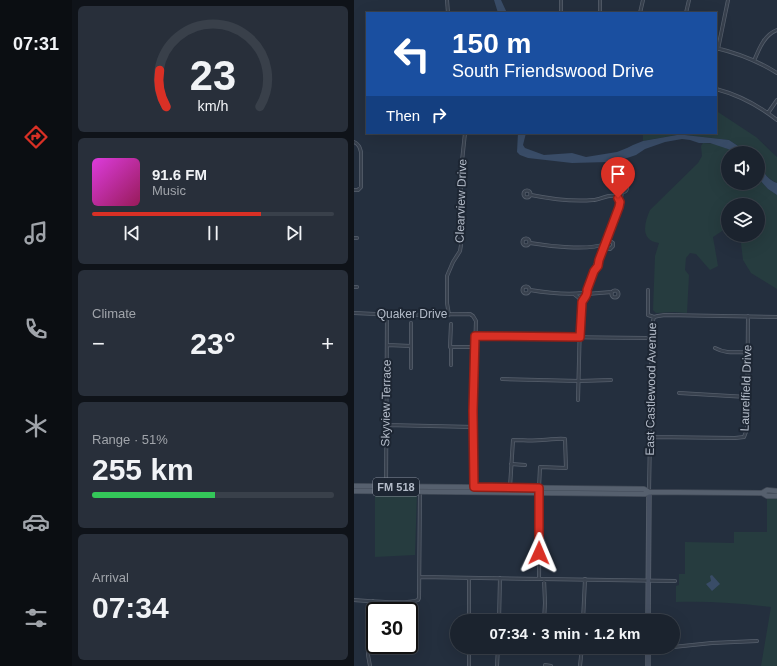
<!DOCTYPE html>
<html lang="en">
<head>
<meta charset="utf-8">
<style>
  body { margin:0; font-family:Helvetica,sans-serif; background:#282f3a; color:#f1f3f6; height:100vh; display:flex; flex-direction:column; font-size:15px; white-space:nowrap }
  * { box-sizing:border-box; margin:0 }
  p { font-size:13px; color:#a0a4aa }
  .icon { flex:none; width:22px; height:22px; fill:none; stroke:currentColor; stroke-width:2; stroke-linecap:round; stroke-linejoin:round }
  .map { position:relative; flex:1; overflow:hidden }
  .panel { display:flex; flex-direction:column; gap:6px; padding:6px; background:#0f1319; width:282px }
  .panel>* { flex:none }
  .hud { position:absolute; left:12px; top:12px; width:351px; height:122px; border-radius:0px; box-shadow:0 4px 16px #0002,0 0 0 1px #39404a; background:#1a4fa0; color:#fff; overflow:hidden }
  .fabs { position:absolute; left:367px; top:146px; display:grid; gap:8px }
  .fabs a { display:grid; place-items:center; width:44px; height:44px; border-radius:50%; background:#1b232e; box-shadow:0 4px 16px #0002,0 0 0 1px #39404a; font-size:20px }
  .speed { position:absolute; left:12px; top:602px; display:flex; gap:8px; font-size:20px; font-weight:700; text-align:center }
  .speed>* { display:grid; place-content:center; width:52px; height:52px; border-radius:50%; background:#1b232e; box-shadow:0 4px 16px #0002,0 0 0 1px #39404a; line-height:1 }
  .speed .limit { border:2px solid #111; border-radius:6px; background:#fff; color:#111 }
  .pin { position:absolute; display:grid; place-items:center; width:34px; height:34px; color:#fff; margin:-41px -17px; border-radius:50% 50% 50% 0; rotate:-45deg; box-shadow:0 0 4px #0007 }
  .pin .icon { rotate:45deg }
  .me { position:absolute; width:44px; margin:-22px; rotate:1deg; stroke-linejoin:round; filter:drop-shadow(0 0 3px #0008) }
  .turn { display:flex; align-items:center; gap:14px; height:84px; padding:0 20px; font-size:18px }
  .turn .icon { width:52px; height:52px; stroke-width:2.5 }
  .turn b { display:block; font-size:28px; line-height:34px }
  .then { display:flex; align-items:center; height:38px; padding:0 20px; background:#0003; gap:8px; font-size:15px }
  .big { font-size:30px; font-weight:700; line-height:1.1 }
  .panel .widget { flex:1; display:flex; flex-direction:column; justify-content:center; gap:6px; min-width:0; padding:0 14px; border-radius:6px; background:#282f3a }
  .panel .dial { align-items:center; gap:0 }
  .dial svg { height:104px; overflow:visible; fill:none; stroke:#39404a; stroke-width:7; stroke-linecap:round; text-anchor:middle }
  .dial text { fill:#f1f3f6; stroke:none }
  .song { display:flex; align-items:center; gap:12px }
  .cover { width:48px; height:48px; border-radius:6px; background:linear-gradient(135deg,hsl(300 70% 55%),hsl(330 70% 35%)) }
  .played { height:4px; border-radius:2px; background:linear-gradient(90deg,#d93025 70%,#39404a 70%) }
  .keys { display:flex; justify-content:space-around; direction:ltr }
  .heat { display:flex; justify-content:space-between; align-items:center; font-size:22px; direction:ltr }
  .charge { height:6px; border-radius:3px; background:linear-gradient(90deg,#34c759 51%,#39404a 0) }
  .trip { position:absolute; left:96px; top:614px; width:230px; height:40px; border-radius:20px; background:#1b232e; box-shadow:0 4px 16px #0002,0 0 0 1px #39404a; font-weight:700; line-height:40px; text-align:center }
  main { display:flex; flex:1; min-height:0 }
  .dock { display:flex; flex-direction:column; width:72px; justify-content:space-around; align-items:center; background:#0b0e12; color:#a0a4aa }
  .dock .icon { width:28px; height:28px }
  .dock .active { color:#d93025 }
  .dock b { font-size:18px; color:#f1f3f6 }
  .map>svg:first-child { display:block }
  .green { fill:#263c3f }
  .water { fill:#394c67 }
  .lines { fill:none; stroke-linecap:round; stroke-linejoin:round }
  .street-casing { stroke:#565f6c; stroke-width:4 }
  .secondary-casing { stroke:#565f6c; stroke-width:5.5 }
  .primary-casing { stroke:#414a57; stroke-width:6 }
  .street { stroke:#38414e; stroke-width:2.5 }
  .secondary { stroke:#465061; stroke-width:4 }
  .primary { stroke:#56606e; stroke-width:4.5 }
  .route-casing { stroke:#8d1f18; stroke-width:10 }
  .route { stroke:#d93025; stroke-width:7 }
  .labels { text-anchor:middle; dominant-baseline:central; stroke-width:4; stroke-linejoin:round; paint-order:stroke }
  .shield { fill:#1d2633; stroke:#878f9c; stroke-width:1 }
  .shield-label { font-size:11px; font-weight:bold; fill:#b4bcc9 }
  .street-label { font-size:12px; fill:#b4bcc9; stroke:#1d2633 }
</style>
</head>
<body>
<main>
<nav class="dock">
<b>07:31</b>
<svg class="icon active" aria-label="directions" viewBox="0 0 24 24"><path d="M12 3l9 9-9 9-9-9zM9 14v-3h6M13 9l2 2-2 2"/></svg>
<svg class="icon" aria-label="music" viewBox="0 0 24 24"><path d="M9 18V5l10-2v13"/><circle cx="6" cy="18" r="3"/><circle cx="16" cy="16" r="3"/></svg>
<svg class="icon" aria-label="phone" viewBox="0 0 24 24"><path d="M5 4h4l2 5-3 2q2 4 5 5l2-3 5 2v4C11 20 4 13 5 4z"/></svg>
<svg class="icon" aria-label="climate" viewBox="0 0 24 24"><path d="M12 3v18M4 7l16 10M4 17L20 7"/></svg>
<svg class="icon" aria-label="car" viewBox="0 0 24 24"><path d="M5 17H2v-5l4-1 3-4h7l3 4 3 1v5h-3M9 17h6M6 11h13"/><circle cx="7" cy="17" r="2"/><circle cx="17" cy="17" r="2"/></svg>
<svg class="icon" aria-label="filters" viewBox="0 0 24 24"><path d="M4 7h16M4 17h16"/><circle cx="9" cy="7" r="2"/><circle cx="15" cy="17" r="2"/></svg>
</nav>
<section class="panel">
<div class="widget dial"><svg viewBox="0 0 100 80">
<path d="M14 69A42 42 0 1 1 86 69"/>
<path d="M14 69A42 42 0 0 1 9 41" stroke="#d93025"/>
<text x="50" y="56" font-size="32" font-weight="700">23</text>
<text x="50" y="72" font-size="11">km/h</text>
</svg></div>
<div class="widget">
<div class="song"><i class="cover"></i><div><b>91.6 FM</b><p>Music</p></div></div>
<div class="played"></div>
<div class="keys"><svg class="icon" aria-label="previous" viewBox="0 0 24 24"><path d="M18 5L8 12l10 7zM5 5v14"/></svg><svg class="icon" aria-label="pause" viewBox="0 0 24 24"><path d="M8 5v14M16 5v14"/></svg><svg class="icon" aria-label="next" viewBox="0 0 24 24"><path d="M6 5l10 7-10 7zM19 5v14"/></svg></div>
</div>
<div class="widget"><p>Climate</p>
<div class="heat"><a>−</a><b class="big">23°</b><a>+</a></div>
</div>
<div class="widget"><p>Range · 51%</p><b class="big">255 km</b><div class="charge"></div></div>
<div class="widget"><p>Arrival</p><b class="big">07:34</b></div>
</section>
<div class="map">
<svg width="423" height="666" viewBox="0 0 423 666">
  <rect width="100%" height="100%" fill="#242f3e"/>
  <path class="green" d="M362,111L364,112L402,137L423,157V183C411,178 404,166 404,153H399L394,149L387,148L375,140L331,135H323L289,141V133H362Z
    M349,143C360,143 371,146 380,153H374V183H404V178L414,189L423,195V289L397,273L389,260L386,235H404V205H374V227L359,237L364,266L356,270L342,254L336,253L332,258L331,270L335,275L333,313L320,312L302,313L299,310L301,256L305,243C286,240 290,224 296,210L344,163L348,156L347,146Z
    M21,493H63L61,555L21,557Z
    M413,497L423,498V666H407L417,607C385,603 354,601 322,602V586L325,585V574H331V542L380,543V532H413Z"/>
  <path class="water" d="M140,0H147L153,13H144Z
    M164,133H172L169,145L171,148L190,155L218,153L232,157L263,152L273,148L279,145L289,141L323,135H331L375,140L387,148L394,149L399,153H380L374,149L356,143H345L336,140L328,139L311,142L291,149L282,155L267,160L254,162L218,163L174,158L166,155L163,152Z
    M404,159C408,170 412,179 423,183V195L414,189L404,178Z
    M358,575L366,584L358,591L352,584L357,581L356,576Z"/>
  <g class="lines">
    <g class="street-casing">
      <path id="street" d="M93,0L94,13
        M207,0V13
        M246,0V13
        M286,13L289,0
        M332,13L335,0
        M362,48C383,53 404,61 423,73
        M364,49L374,0
        M400,61C405,49 410,35 423,30
        M362,89C385,95 404,105 423,120
        M414,113L423,100
        M0,142C5,144 6,148 7,152V187L4,190H0
        M265 188a4 4 0 1 1 8 0a4 4 0 1 1-8 0Z
        M169.5 194a3.5 3.5 0 1 1 7 0a3.5 3.5 0 1 1-7 0Z
        M177,195C197,199 218,202 239,200C245,200 255,194 260,196C263,197 265,200 266,202L265,207L245,260C245,266 243,268 240,272C236,279 235,287 229,293L230,298L234,293L233,290
        M266,202L268,192
        M0,238H3
        M168.5 242a3.5 3.5 0 1 1 7 0a3.5 3.5 0 1 1-7 0Z
        M176,243C194,246 234,251 251,244
        M250,247L256,249L259,246V243L253,239
        M240,271L241,265L244,260
        M168.5 290a3.5 3.5 0 1 1 7 0a3.5 3.5 0 1 1-7 0Z
        M0,287H3
        M176,290C194,293 211,295 229,293
        M294,290V315L300,317
        M257.5 294a3.5 3.5 0 1 1 7 0a3.5 3.5 0 1 1-7 0Z
        M220,294L225,298L227,302
        M233,294L245,293L258,292
        M0,313L43,315L116,314L119,316L122,321L119,411L120,488
        M95,315L93,303V276L99,262L106,251L107,245L106,238L107,216V184L108,161L111,133
        M300,317L304,316L311,315L423,317
        M97,324L96,347H121
        M121,336L292,338
        M33,345L57,346
        M97,347V365
        M361,348C372,354 381,352 393,352
        M57,368V323
        M148,379L225,381L257,380
        M325,393L393,397
        M224,400L226,322L228,302L230,298
        M32,425L120,427
        M296,437L381,438L390,437L393,429L394,316
        M157,464L171,465
        M32,487L33,315
        M156,487L159,440C169,440 179,441 188,440C196,440 203,438 211,439L212,468L186,467L185,488
        M295,492L298,324L300,317
        M66,577L321,581
        M185,579L186,493
        M190,579L191,603L190,621
        M0,600C14,601 53,605 64,600L65,598L66,491
        M115,621V578
        M145,621L146,578
        M229,621L231,579
        M312,647H319L358,643L403,641
        M191,665L197,666
        M16,666L14,655L15,641L19,601
        M115,666V647
        M143,666L144,647
        M226,666L228,647"/>
    </g>
    <g class="secondary-casing">
      <path id="secondary" d="M294,621L295,492
        M294,666V647"/>
    </g>
    <g class="primary-casing">
      <path id="primary" d="M0,486L290,489L295,492L408,493L413,496H423
        M0,491L291,494L295,492
        M408,493L413,490L423,491"/>
    </g>
    <use href="#street" class="street"/>
    <use href="#secondary" class="secondary"/>
    <use href="#primary" class="primary"/>
  </g>
  <g class="lines">
    <g class="route-casing">
      <path id="route" d="M185,553V488L120,487L119,411L121,336L226,337L228,302C230,298 234,295 233,290L240,271L244,266L245,260L265,207L266,202L264,198"/>
    </g>
    <use href="#route" class="route"/>
  </g>
  <g class="labels">
    <rect class="shield" x="19" y="478" width="46" height="18" rx="3"/>
    <g class="shield-label">
      <text x="42" y="487">FM 518</text>
    </g>
    <g class="street-label">
      <text transform="translate(107 201) rotate(-88)">Clearview Drive</text>
      <text x="58" y="314">Quaker Drive</text>
      <text transform="translate(392 388) rotate(-88)">Laurelfield Drive</text>
      <text transform="translate(297 389) rotate(-89)">East Castlewood Avenue</text>
      <text transform="translate(32 403) rotate(-89)">Skyview Terrace</text>
    </g>
  </g>
</svg>
<div class="fabs">
<a><svg class="icon" aria-label="sound" viewBox="0 0 24 24"><path d="M4 9h4l5-4v14l-5-4H4zM17 9q2 3 0 6"/></svg></a>
<a><svg class="icon" aria-label="layers" viewBox="0 0 24 24"><path d="M12 4l9 5-9 5-9-5zM3 14l9 5 9-5"/></svg></a>
</div>
<div class="speed"><div class="limit">30</div></div>
<div class="pin" style="left:264px;top:198px;background:#d93025"><svg class="icon" aria-label="arrive" viewBox="0 0 24 24"><path d="M6 21V4h12l-3 4 3 4H6"/></svg></div>
<svg class="me" style="left:185px;top:553px" viewBox="-20 -20 40 40"><path d="M0-17L14 15 0 8-14 15z" fill="#d93025" stroke="#fff" stroke-width="4"/></svg>
<div class="trip">07:34 · 3 min · 1.2 km</div>
<div class="hud">
<div class="turn"><svg class="icon" aria-label="left" viewBox="0 0 24 24"><path d="M17 20v-9H6M10 6l-5 5 5 5"/></svg><div><b>150 m</b>South Friendswood Drive</div></div>
<div class="then">Then<svg class="icon" aria-label="right" viewBox="0 0 24 24"><path d="M7 20v-9h11M14 6l5 5-5 5"/></svg></div>
</div>
</div>
</main>
</body>
</html>
